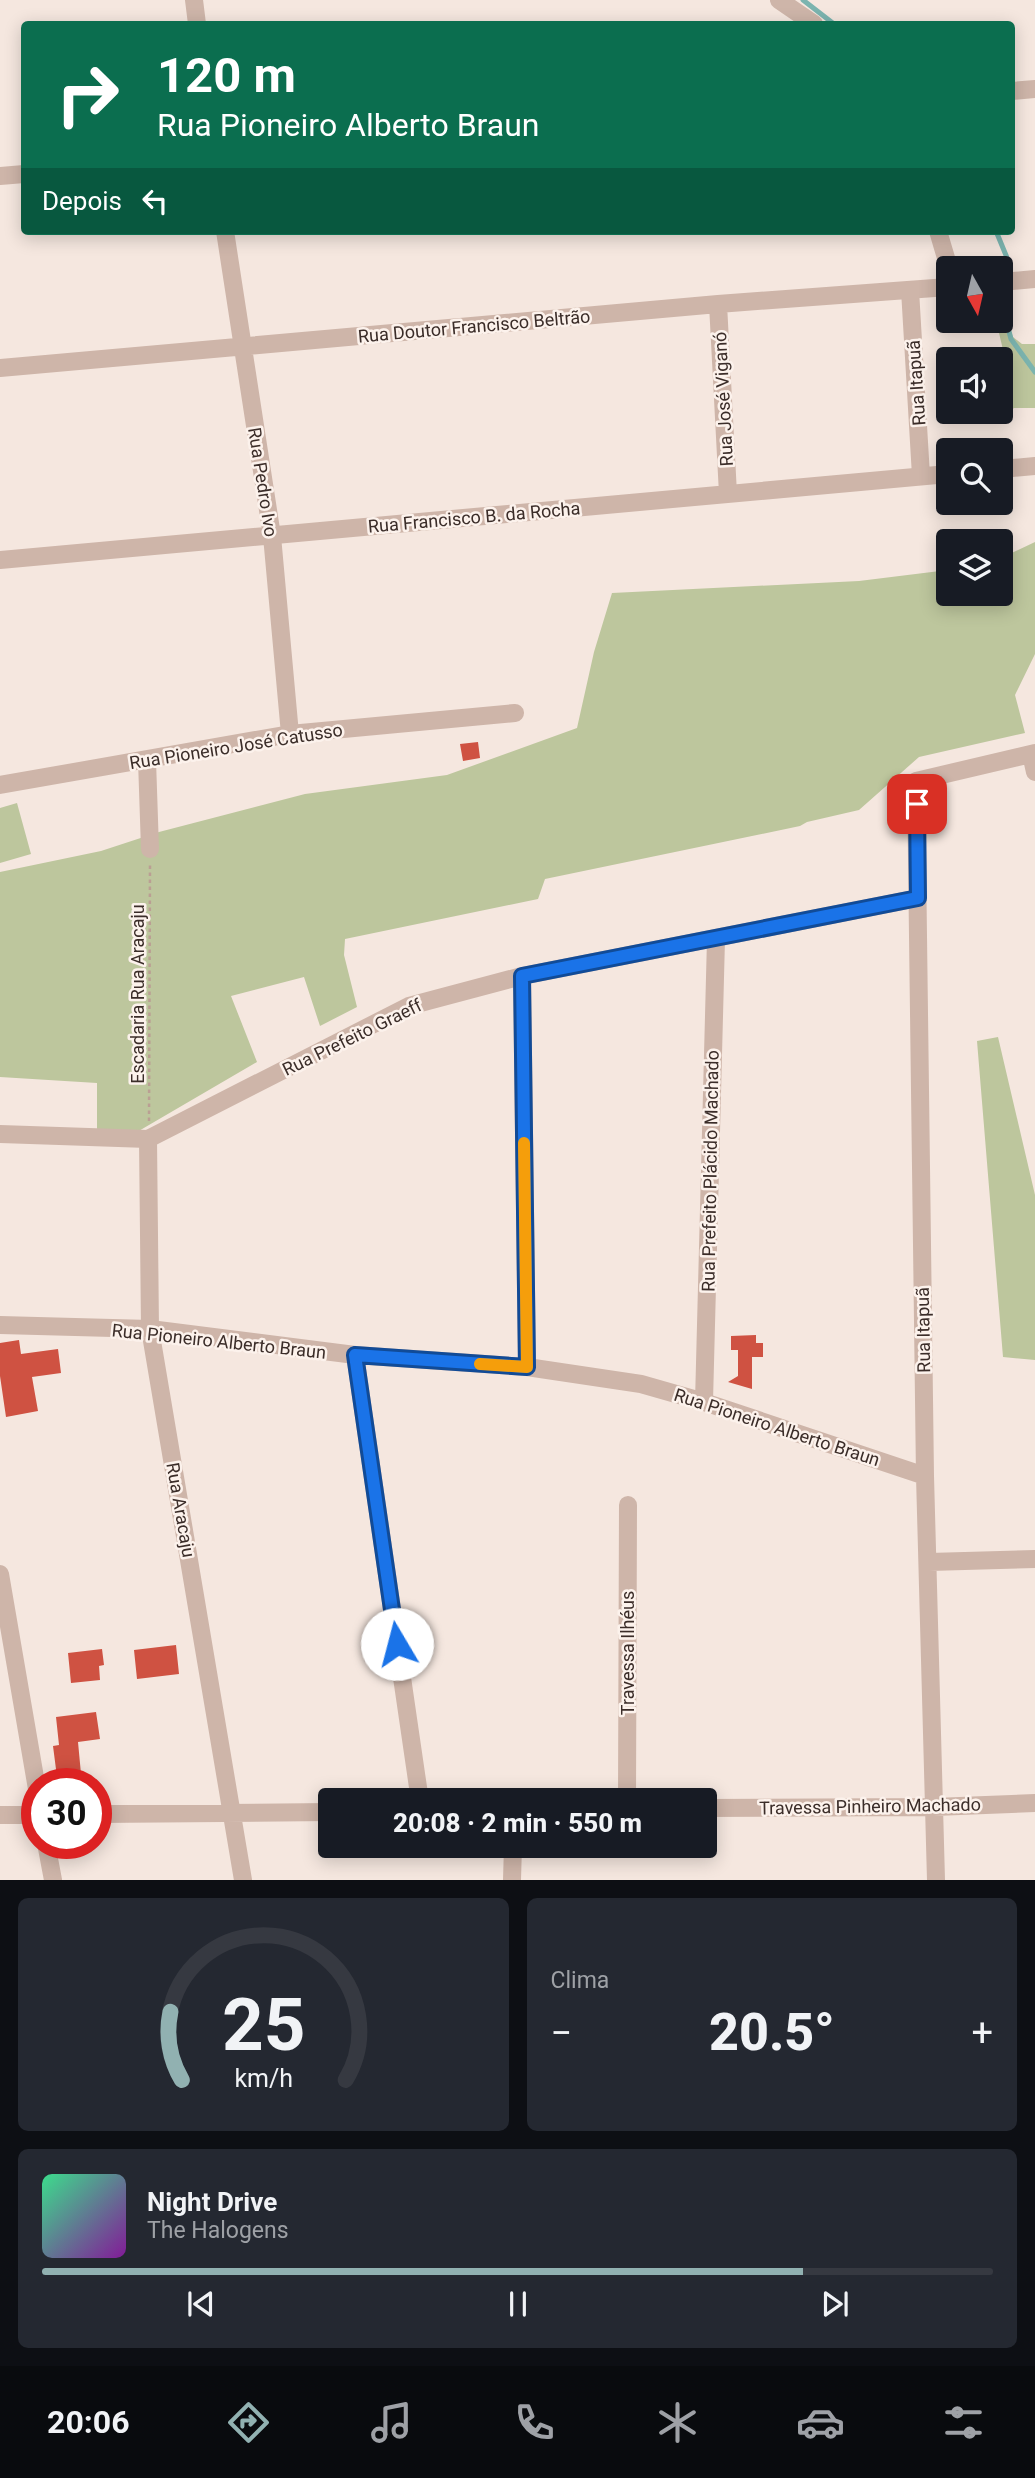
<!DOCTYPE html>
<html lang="pt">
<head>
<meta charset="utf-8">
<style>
  body { margin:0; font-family:Roboto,sans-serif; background:#242831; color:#f1f3f6; height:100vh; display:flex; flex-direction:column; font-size:26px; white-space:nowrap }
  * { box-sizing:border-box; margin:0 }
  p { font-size:23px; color:#9ea1a6 }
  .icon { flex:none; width:38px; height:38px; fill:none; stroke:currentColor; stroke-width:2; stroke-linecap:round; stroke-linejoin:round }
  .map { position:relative; height:1880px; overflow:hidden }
  .sheet { display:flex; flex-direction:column; gap:18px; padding:18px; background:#0d0f14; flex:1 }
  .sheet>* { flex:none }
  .guide { position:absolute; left:21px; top:21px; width:994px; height:214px; border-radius:7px; box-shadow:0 4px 18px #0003; background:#0b6e4f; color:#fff; overflow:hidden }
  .needle { width:46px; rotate:172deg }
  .controls { position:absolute; left:936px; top:256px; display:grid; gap:14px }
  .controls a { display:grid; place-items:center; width:77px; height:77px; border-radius:7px; background:#171b24; box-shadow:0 4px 18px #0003; font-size:35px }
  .speed { position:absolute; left:21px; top:1768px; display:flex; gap:14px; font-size:35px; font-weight:700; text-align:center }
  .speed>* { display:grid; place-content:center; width:91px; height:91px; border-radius:50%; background:#171b24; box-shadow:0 4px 18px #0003; line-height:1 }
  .speed .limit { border:10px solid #d22; background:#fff; color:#111 }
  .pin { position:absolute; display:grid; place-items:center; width:60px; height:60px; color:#fff; margin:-30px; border-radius:14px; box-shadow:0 4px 10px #0006 }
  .me { position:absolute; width:77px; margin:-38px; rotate:352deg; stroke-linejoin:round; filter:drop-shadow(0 0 5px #0008) }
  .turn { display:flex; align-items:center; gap:24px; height:147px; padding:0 21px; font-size:32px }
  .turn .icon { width:91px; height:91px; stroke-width:2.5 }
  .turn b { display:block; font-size:49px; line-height:60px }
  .then { display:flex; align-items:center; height:66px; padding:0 21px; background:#0003; gap:14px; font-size:26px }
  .big { font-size:52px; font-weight:800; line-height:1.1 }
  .sheet .widget { flex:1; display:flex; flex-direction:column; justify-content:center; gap:10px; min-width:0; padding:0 24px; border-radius:10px; background:#242831 }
  .sheet .dial { align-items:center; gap:0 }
  .dial svg { height:182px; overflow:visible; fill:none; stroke:#363941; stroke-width:7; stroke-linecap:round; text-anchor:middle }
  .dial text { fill:#f1f3f6; stroke:none }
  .song { display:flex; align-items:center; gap:21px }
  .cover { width:84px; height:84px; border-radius:10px; background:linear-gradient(135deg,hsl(150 70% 55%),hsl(290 70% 35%)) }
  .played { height:7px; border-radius:4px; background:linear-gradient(90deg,#91b1b1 80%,#363941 80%) }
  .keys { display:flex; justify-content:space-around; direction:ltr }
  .heat { display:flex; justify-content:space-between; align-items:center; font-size:38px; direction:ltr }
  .sheet .tiles { flex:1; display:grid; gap:18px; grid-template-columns:1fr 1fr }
  .widget:last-child { grid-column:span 2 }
  .trip { position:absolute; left:318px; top:1788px; width:399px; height:70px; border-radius:7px; background:#171b24; box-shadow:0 4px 18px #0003; font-weight:800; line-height:70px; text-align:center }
  .tab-bar { display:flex; height:112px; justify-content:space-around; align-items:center; background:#090b0e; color:#9ea1a6 }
  .tab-bar .icon { width:49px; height:49px }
  .tab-bar .active { color:#91b1b1 }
  .tab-bar b { font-size:32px; color:#f1f3f6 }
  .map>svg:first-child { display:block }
  .green { fill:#bdc69d }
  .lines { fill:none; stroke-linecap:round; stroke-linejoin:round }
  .stream { stroke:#7bb4af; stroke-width:5 }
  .building { fill:#cf5242 }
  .path { stroke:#ba9f93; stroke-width:2.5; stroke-dasharray:3.5 3.5; stroke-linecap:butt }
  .minor { stroke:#ceb5a9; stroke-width:18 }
  .route-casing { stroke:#114b97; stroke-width:18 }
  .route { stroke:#1a73e8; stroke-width:12 }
  .slow { stroke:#f59e0b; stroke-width:12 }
  .labels { text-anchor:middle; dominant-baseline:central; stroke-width:5; stroke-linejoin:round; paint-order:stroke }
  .street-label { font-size:18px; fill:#3b2d29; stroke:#fcf2ec }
</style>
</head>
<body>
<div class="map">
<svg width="1035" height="1880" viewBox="0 0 1035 1880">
  <rect width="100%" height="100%" fill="#f5e7df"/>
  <path class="green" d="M1010,329L1013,337L1022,344H1035V408H1014L1003,416L977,418L976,411H1001V382L1009,375L999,333Z
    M1035,542V654L1015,695L1025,733L919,757L859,810L807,822L800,826L545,879L538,899L345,939L344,955L357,1007L320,1026L304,977L231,996L257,1062L137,1132L97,1131V1083L0,1077V872L101,851L159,832L305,794L447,775L577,728L594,652L612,593L859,581L948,570V593H1001V558Z
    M17,803L31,854L0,863V808Z
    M998,1037L1035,1195V1360L1003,1357L977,1041Z"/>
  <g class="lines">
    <path class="stream" d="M803,0L834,24
      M996,231L1010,265
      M1001,301L1011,339L1035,372"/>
  </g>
  <path class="building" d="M478,742L480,758L463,761L460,744Z
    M756,1335V1343H763V1357H752V1389L728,1382L738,1376V1350H731V1336Z
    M19,1340L21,1354L58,1349L61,1373L32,1377L38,1411L6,1417L0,1376V1343Z
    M176,1645L179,1674L137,1679L134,1650Z
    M102,1649L104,1665L99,1666L100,1680L71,1683L68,1653Z
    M96,1712L100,1739L78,1742L81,1774L57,1777L53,1746L59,1745L56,1717Z"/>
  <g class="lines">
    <path class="path" d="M149,1121L150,865"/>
    <path class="minor" d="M194,0L197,24
      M779,0L814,24
      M1012,91L1035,89
      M0,176L24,174
      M225,231L272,536L290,734
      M938,231L949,268
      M1001,282L1035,279
      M910,290L921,476
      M718,304L728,494
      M0,368L718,304L948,287
      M1001,469L1035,466
      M0,560L948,474
      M1031,754L1035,772
      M147,760L150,849
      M0,785L290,734L515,713
      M522,976L527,1367
      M0,1134L148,1139L409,1006L522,976L918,898
      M148,1139L150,1329L243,1880
      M0,1325L150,1329L355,1355L527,1367L641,1384L704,1402L925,1476
      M355,1355L420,1801
      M704,1402L716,939
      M929,1562L1035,1559
      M0,1574L37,1789
      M627,1801L628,1505
      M705,1808L934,1807L1035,1803
      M96,1814L331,1812
      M0,1815H37
      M46,1843L53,1880
      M512,1880L513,1846
      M936,1880L925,1476L916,781L1035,753"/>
  </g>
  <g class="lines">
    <g class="route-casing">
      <path id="route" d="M397,1644L355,1355L527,1367L522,976L918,898L917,804"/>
    </g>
    <use href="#route" class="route"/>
    <path class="slow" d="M480,1364L527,1367L524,1143"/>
  </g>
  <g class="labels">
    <g class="street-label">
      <text transform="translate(474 326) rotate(-5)">Rua Doutor Francisco Beltrão</text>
      <text transform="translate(916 383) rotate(-94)">Rua Itapuã</text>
      <text transform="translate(723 399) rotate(-93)">Rua José Viganó</text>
      <text transform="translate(263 482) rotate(81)">Rua Pedro Ivo</text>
      <text transform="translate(474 517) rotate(-5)">Rua Francisco B. da Rocha</text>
      <text transform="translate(236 746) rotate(-9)">Rua Pioneiro José Catusso</text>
      <text transform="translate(137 994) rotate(-90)">Escadaria Rua Aracaju</text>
      <text transform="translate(352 1037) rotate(-26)">Rua Prefeito Graeff</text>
      <text transform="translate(710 1171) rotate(-89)">Rua Prefeito Plácido Machado</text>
      <text transform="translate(923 1330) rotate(-91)">Rua Itapuã</text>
      <text transform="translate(219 1341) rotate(6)">Rua Pioneiro Alberto Braun</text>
      <text transform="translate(777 1427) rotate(18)">Rua Pioneiro Alberto Braun</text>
      <text transform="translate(181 1510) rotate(80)">Rua Aracaju</text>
      <text transform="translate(627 1653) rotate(-90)">Travessa Ilhéus</text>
      <text transform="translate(870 1806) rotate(-1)">Travessa Pinheiro Machado</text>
    </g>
  </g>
</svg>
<div class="controls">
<a><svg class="needle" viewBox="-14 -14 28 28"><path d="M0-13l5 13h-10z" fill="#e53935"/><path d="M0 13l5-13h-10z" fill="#9ea1a6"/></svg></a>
<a><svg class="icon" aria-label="sound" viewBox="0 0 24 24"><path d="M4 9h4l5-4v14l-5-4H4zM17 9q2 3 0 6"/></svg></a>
<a><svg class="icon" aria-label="search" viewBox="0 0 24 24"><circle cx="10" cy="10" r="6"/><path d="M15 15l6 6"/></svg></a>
<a><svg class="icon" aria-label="layers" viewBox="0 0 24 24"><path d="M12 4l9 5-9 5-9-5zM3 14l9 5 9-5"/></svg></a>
</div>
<div class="speed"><div class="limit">30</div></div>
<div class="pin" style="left:917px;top:804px;background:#d93025"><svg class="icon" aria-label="arrive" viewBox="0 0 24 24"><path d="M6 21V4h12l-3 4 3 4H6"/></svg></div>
<svg class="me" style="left:397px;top:1644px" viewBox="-20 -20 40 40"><circle r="19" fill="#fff"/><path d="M0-13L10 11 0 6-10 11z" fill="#1a73e8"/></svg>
<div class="trip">20:08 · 2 min · 550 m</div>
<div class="guide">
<div class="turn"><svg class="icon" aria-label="right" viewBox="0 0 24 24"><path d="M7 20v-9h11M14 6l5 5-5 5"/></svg><div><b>120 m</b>Rua Pioneiro Alberto Braun</div></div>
<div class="then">Depois<svg class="icon" aria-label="left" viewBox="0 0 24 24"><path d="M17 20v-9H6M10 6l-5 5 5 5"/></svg></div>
</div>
</div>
<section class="sheet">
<div class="tiles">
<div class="widget dial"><svg viewBox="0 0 100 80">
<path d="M14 69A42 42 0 1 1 86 69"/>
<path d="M14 69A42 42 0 0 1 9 39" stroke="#91b1b1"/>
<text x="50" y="56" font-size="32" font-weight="700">25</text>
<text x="50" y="72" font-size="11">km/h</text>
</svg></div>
<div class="widget"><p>Clima</p>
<div class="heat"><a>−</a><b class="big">20.5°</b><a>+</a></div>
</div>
<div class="widget">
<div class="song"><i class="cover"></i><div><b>Night Drive</b><p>The Halogens</p></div></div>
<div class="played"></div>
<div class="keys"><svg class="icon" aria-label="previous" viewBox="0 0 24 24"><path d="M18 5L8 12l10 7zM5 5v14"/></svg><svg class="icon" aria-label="pause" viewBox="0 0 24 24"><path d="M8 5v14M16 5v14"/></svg><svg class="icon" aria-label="next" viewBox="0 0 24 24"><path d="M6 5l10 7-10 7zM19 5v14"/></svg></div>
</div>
</div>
</section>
<nav class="tab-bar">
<b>20:06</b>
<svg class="icon active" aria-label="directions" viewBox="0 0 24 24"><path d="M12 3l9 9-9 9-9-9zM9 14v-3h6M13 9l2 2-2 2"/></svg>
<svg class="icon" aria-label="music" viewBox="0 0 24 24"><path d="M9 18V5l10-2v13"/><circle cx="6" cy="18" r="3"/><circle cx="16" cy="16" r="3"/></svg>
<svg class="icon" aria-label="phone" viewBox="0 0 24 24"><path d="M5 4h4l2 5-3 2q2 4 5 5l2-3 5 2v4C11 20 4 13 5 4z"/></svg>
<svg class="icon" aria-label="climate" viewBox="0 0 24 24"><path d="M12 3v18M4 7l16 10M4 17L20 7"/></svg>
<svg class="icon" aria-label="car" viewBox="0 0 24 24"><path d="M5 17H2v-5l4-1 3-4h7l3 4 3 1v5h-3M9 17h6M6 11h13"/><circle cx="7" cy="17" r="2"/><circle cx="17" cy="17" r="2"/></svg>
<svg class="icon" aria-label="filters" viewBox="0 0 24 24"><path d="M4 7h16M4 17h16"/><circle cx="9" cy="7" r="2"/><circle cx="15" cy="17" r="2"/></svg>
</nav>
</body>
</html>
